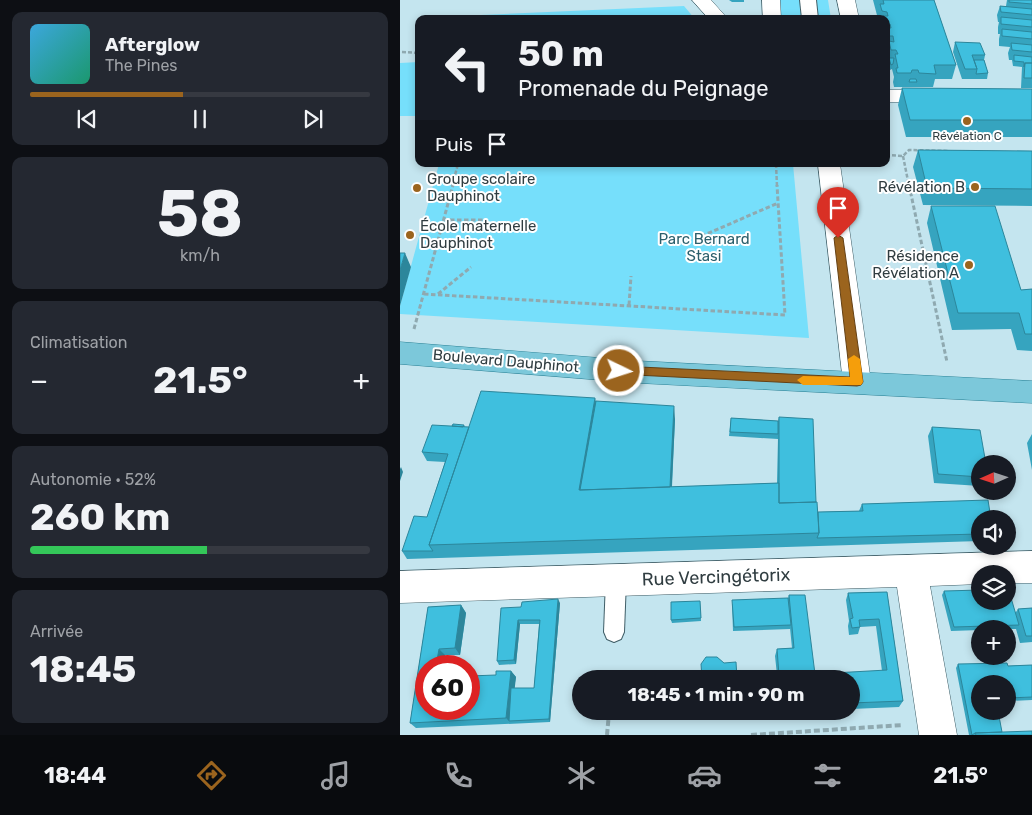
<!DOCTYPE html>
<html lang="fr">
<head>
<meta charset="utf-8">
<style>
  body { margin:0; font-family:Rubik,sans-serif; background:#242831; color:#f1f3f6; height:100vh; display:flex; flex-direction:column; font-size:19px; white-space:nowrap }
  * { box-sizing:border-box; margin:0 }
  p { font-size:16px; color:#9ea1a6 }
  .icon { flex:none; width:28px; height:28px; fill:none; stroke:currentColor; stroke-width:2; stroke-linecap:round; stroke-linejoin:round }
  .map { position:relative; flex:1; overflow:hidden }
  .panel { display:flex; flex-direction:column; gap:12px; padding:12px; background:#0d0f14; width:400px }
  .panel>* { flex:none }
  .guide { position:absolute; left:15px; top:15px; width:475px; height:152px; border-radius:10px; box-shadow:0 2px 8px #0003; background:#171b24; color:#f1f3f6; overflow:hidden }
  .needle { width:32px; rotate:267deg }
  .tools { position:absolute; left:571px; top:455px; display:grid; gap:10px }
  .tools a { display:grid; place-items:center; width:45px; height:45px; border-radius:50%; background:#171b24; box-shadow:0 2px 8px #0003; font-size:25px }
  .speed { position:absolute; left:15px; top:655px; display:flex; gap:10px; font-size:25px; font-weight:700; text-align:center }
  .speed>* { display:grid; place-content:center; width:65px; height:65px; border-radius:50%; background:#171b24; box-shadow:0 2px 8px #0003; line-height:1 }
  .speed .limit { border:8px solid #d22; background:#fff; color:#111 }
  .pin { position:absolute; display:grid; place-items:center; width:42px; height:42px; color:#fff; margin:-51px -21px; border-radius:50% 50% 50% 0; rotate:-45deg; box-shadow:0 0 5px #0007 }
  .pin .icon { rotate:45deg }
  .me { position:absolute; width:55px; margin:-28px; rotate:94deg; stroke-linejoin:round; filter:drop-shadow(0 0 4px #0008) }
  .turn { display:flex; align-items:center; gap:18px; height:105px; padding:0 20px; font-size:22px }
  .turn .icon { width:65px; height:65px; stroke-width:2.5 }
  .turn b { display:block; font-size:35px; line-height:42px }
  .then { display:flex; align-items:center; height:48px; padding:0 20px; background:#0003; gap:10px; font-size:19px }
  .big { font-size:38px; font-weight:700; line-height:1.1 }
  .panel .card { flex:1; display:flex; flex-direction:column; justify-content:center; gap:8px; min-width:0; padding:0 18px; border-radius:10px; background:#242831 }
  .panel .dial { align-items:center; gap:0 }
  .dial b { font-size:65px; line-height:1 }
  .song { display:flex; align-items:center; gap:15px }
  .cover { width:60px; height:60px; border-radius:8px; background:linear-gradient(135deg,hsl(200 70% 55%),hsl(160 70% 35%)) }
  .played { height:5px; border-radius:2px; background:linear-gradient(90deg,#9b641e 45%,#363941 45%) }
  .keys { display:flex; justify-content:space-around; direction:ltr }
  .heat { display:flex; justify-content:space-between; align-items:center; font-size:28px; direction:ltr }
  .charge { height:8px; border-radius:4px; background:linear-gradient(90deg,#34c759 52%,#363941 0) }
  .trip { position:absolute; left:172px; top:670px; width:288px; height:50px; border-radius:25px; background:#171b24; box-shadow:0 2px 8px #0003; font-weight:700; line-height:50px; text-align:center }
  .tab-bar { display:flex; height:80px; justify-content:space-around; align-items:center; background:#090b0e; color:#9ea1a6 }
  .tab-bar .icon { width:35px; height:35px }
  .tab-bar .selected { color:#9b641e }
  .tab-bar b { font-size:22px; color:#f1f3f6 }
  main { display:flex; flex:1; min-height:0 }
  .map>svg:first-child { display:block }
  .green { fill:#76dffb }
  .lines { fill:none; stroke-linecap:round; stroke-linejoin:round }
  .service-casing { stroke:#3f5d66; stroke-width:2 }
  .pedestrian-casing { stroke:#3f5d66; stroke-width:2 }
  .minor-casing { stroke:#3f5d66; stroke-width:1 }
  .primary-casing { stroke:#288095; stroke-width:1 }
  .path-far2 { stroke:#8fa9b0; stroke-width:2.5; stroke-dasharray:4 2; stroke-linecap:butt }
  .path-far1 { stroke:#8fa9b0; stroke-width:3; stroke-dasharray:4.5 2.5; stroke-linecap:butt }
  .path { stroke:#8fa9b0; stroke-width:4; stroke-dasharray:6 3; stroke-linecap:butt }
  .service { fill:#fff; fill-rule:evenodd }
  .pedestrian { fill:#fff; fill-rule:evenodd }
  .minor { fill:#fff; fill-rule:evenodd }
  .primary { fill:#7cc8da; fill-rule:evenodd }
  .wall { fill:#36a4bf }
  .shaded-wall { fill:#2c869b }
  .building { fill:#3fbfde; stroke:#2c869b }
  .route { fill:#9b641e; stroke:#654114 }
  .slow { fill:#f59e0b }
  .poi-dot { fill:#9b641e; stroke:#fff; stroke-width:2 }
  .labels { text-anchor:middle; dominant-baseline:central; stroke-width:4; stroke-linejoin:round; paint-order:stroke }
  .far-poi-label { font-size:12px; fill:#303d41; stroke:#fff }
  .poi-label { font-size:15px; fill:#303d41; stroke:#fff; text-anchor:start }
  .park-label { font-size:15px; fill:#2b5f6c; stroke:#fff }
  .street-label { font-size:15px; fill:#303d41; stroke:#fff }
  .near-street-label { font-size:18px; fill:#303d41; stroke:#fff }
</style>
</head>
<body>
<main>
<section class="panel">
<div class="card">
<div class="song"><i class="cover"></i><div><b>Afterglow</b><p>The Pines</p></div></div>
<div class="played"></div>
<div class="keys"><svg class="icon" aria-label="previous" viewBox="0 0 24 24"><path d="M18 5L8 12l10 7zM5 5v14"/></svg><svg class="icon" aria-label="pause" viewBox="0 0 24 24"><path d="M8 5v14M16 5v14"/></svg><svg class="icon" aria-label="next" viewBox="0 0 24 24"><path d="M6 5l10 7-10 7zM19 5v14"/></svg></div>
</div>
<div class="card dial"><b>58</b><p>km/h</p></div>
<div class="card"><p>Climatisation</p>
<div class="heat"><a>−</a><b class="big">21.5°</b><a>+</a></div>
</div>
<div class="card"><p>Autonomie · 52%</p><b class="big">260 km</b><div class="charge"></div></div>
<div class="card"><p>Arrivée</p><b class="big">18:45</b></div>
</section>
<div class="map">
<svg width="632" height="735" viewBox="0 0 632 735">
  <rect width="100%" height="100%" fill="#c4e5ef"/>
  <path class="green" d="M380,0H428L431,19H381Z
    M284,6L295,19H80L81,15Z
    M19,62V116H0V63Z
    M39,164H393L409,338L0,314V306Z"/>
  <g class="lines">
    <g class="service-casing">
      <path id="service" d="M216,571L223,573L226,580L224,632L221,639L214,642L207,639L204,632L206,580L209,573Z"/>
    </g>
    <g class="pedestrian-casing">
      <path id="pedestrian" d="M400,0H416L418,19H402Z"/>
    </g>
    <g class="minor-casing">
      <path id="minor" d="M292,0H311L328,19H309Z
        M362,0H380L381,19H363Z
        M437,0H455L459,19H441Z
        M486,90H537L544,92L547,96L544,100L537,102H486Z
        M418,164H440L471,382L467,390L457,393L447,390L443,382Z
        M632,551V583H608V574H580V584L530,586L557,735H519L497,587L0,603V571Z"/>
    </g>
    <g class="primary-casing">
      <path id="primary" d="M0,342L238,361L632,381V403L238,383L0,364Z"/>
    </g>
    <path class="path-far2" d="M2,52L19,53
      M486,155L503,156L509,150L549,151
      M503,156L509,186
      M376,164L377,186
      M52,186L58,164"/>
    <path class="path-far1" d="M509,185L547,362
      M43,220H86
      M295,239L378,203
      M24,294L385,315L377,185
      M38,294L71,267
      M229,305L231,276
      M14,329L53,185"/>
    <path class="path" d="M207,735L209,713
      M351,735L503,725"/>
    <use href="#service" class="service"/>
    <use href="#pedestrian" class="pedestrian"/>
    <use href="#minor" class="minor"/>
    <use href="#primary" class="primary"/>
  </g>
  <path class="wall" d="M329,0H344V2H332Z
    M473,0H534L556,65L552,79H535L533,87H494L493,82L494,77L492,69L490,70L486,54V19H478Z
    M605,0H632V88H621L622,67L613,66L612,60H609L608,53L610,47L599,46V39L600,34H598V27L599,22H598L597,15L600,6H606L607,0Z
    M555,42L585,55L584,60L588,73L587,79H562L553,52Z
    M502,88L632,89V137H506L498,105Z
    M518,150L632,151V206L523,205L513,167Z
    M531,206L621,290L632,289V351L617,350L611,329L552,330L527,223Z
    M196,401L275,419L272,487L377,483L378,438V439L329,436L331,418L378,421L379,417L416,502L418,512L459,511L462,504L580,519V541L7,559L2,551L27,517L45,462L27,461L22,452L52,426L64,425L65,427H69Z
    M532,427L580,464V486L534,483L528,436Z
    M632,434V470L627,443Z
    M544,591L616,612L618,609L632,608V642L620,643L616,629H580V630L551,631L542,595Z
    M487,592L503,701L499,707L451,709V679L337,678L377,675L375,656L377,649L392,648L390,628V629L333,631L332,604L388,598L389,595L415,674L482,671L476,626L460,627L458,634L449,635L448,626L449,621L446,600L448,593Z
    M300,601L301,621L272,623L271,620Z
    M160,603L150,722L16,728L10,723L28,607L61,605L66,613L60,655H45L43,666H26V709L96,675L111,671L116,677L114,688H134L139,624H120L116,664L99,665L97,661L121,607Z
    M558,664L608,666L632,665V700L608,701V684H580L602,732L632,735H569L556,668Z
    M271,711H392L272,716Z"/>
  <path class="shaded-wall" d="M5,253L11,267L0,306V270Z
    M195,398L199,414L185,492L179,490Z
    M274,406L275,419L271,501L270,489Z
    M1,467L3,472L0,481V469Z
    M158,599L160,603L150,722L149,719Z
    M61,605L66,613L60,655L55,648Z
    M118,620L120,624L116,664L114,660Z
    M39,649L45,655L43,666H36Z
    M111,671L116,677L111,721H109L106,718Z"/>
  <path class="building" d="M483,0H534L556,65H534L536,74L519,73L518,70H512L511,73H497L496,68H498L495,54H498L496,50H491L489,41L494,42L493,36H488L486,28H491L490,24H486V19H484L483,16H488L487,12L482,11L480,4H484Z
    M609,0H632V4L609,2Z
    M600,6L632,9V15L601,12Z
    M601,17L632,20V27L601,24Z
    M602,29L632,32V39L602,36Z
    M555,42L580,43L585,55H572L577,69H565Z
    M611,43L632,45V52L612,50Z
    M614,55L632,57V63H625L624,67V62L614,61Z
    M489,58H494L493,64L491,65Z
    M574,60H584L588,73L576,74L577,69Z
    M625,63H632V78H624Z
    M510,79H516L517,82H509Z
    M502,88L632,89V120H510Z
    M518,150L632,151V189L527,188Z
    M531,206H595L621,290L632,289V334H625L619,313H558Z
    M0,253H5L0,270Z
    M81,391L195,398L179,490L379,483V503L417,502L419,533L29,545Z
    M196,401L274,406L270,487L180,490Z
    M379,417L413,419L416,502L379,503Z
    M331,418L378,421V434L330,432Z
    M53,424L64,425L63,427L52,426Z
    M32,425L69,427L29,545L33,551H2L14,516L27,517L48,454L22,452Z
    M532,427L580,430L586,464H580V477L538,474Z
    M588,500L591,519H580V534L417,538L419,533L418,512L463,511L462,504Z
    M580,590V601H608V591H609L619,625L554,627L544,591Z
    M487,592L503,701L451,703V679H302L301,664L306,657H317L324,663L336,662L337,678L379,675L377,649L394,648L389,595H405L415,674L487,670L479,619L459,620L460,627L452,628L450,619L453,618L448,593Z
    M388,598L391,625L334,627L332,600Z
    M158,599L149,719L109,721L111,688H134L140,620H118L114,660L97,661L101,608L121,607L122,602Z
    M300,601L301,618L271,620V602Z
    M61,605L55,648L39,649L36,666H26V709H69V676L96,675V671H111L106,718L10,723L28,607Z
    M632,608V636H626L618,609Z
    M607,663L608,666L632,665V697L608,698V684H580V711H598L602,732L575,733L572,735L558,664Z
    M632,731V735H576L575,733Z"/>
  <path class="route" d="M438,235L443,238L463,382L461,385L457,386L215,374L213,371L219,366L450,377L434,238Z"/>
  <path class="slow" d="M454,355L460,359L463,382L461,385H403L397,380L403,376L450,377L448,359Z"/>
  <g class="poi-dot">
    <circle cx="567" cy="121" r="5"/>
    <circle cx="575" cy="187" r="5"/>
    <circle cx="17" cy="188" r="5"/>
    <circle cx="10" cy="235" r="5"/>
    <circle cx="569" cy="265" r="5"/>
  </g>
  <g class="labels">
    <g class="far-poi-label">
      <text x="567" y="136">Révélation C</text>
    </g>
    <g class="poi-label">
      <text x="27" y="179">Groupe scolaire<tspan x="27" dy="17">Dauphinot</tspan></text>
      <text x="565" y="187" text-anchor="end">Révélation B</text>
      <text x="20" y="226">École maternelle<tspan x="20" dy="17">Dauphinot</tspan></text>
      <text x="559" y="256" text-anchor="end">Résidence<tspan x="559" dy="17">Révélation A</tspan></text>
    </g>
    <g class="park-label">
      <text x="304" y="239">Parc Bernard<tspan x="304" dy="17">Stasi</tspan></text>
    </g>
    <g class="street-label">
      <text transform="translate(106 361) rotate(5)">Boulevard Dauphinot</text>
    </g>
    <g class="near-street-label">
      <text transform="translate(316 577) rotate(-2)">Rue Vercingétorix</text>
    </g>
  </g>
</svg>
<div class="tools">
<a><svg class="needle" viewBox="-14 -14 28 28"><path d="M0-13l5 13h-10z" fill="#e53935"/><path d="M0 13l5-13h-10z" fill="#9ea1a6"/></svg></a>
<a><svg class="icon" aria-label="sound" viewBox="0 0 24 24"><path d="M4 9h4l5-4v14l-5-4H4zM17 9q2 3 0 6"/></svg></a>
<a><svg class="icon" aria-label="layers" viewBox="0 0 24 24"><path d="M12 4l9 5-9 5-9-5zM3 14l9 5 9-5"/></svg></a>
<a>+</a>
<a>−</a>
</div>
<div class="speed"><div class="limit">60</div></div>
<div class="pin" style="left:438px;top:238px;background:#d93025"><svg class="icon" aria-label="arrive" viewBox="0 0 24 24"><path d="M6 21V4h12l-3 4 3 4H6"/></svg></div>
<svg class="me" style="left:219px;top:371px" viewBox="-20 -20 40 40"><circle r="17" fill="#9b641e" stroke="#fff" stroke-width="3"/><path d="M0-11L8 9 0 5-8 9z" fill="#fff"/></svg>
<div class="trip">18:45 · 1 min · 90 m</div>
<div class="guide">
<div class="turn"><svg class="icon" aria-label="left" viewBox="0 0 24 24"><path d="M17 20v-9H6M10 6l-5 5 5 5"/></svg><div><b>50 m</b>Promenade du Peignage</div></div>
<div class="then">Puis<svg class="icon" aria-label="arrive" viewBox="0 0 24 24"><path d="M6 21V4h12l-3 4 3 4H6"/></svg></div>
</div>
</div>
</main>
<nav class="tab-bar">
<b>18:44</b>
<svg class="icon selected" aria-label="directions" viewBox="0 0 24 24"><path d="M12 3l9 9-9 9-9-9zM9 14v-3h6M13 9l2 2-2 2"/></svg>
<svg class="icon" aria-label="music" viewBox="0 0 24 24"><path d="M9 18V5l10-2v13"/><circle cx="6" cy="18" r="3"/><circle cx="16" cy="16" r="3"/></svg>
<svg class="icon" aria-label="phone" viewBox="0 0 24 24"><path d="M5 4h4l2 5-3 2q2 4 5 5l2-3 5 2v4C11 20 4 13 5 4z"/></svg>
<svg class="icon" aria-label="climate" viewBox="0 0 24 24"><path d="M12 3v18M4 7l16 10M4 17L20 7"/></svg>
<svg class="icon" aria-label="car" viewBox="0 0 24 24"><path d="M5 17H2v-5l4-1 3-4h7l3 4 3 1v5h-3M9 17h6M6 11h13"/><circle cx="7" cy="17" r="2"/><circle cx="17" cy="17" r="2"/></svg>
<svg class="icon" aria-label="filters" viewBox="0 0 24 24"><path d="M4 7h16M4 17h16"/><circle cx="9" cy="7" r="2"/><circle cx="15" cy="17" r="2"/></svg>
<b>21.5°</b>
</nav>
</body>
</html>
